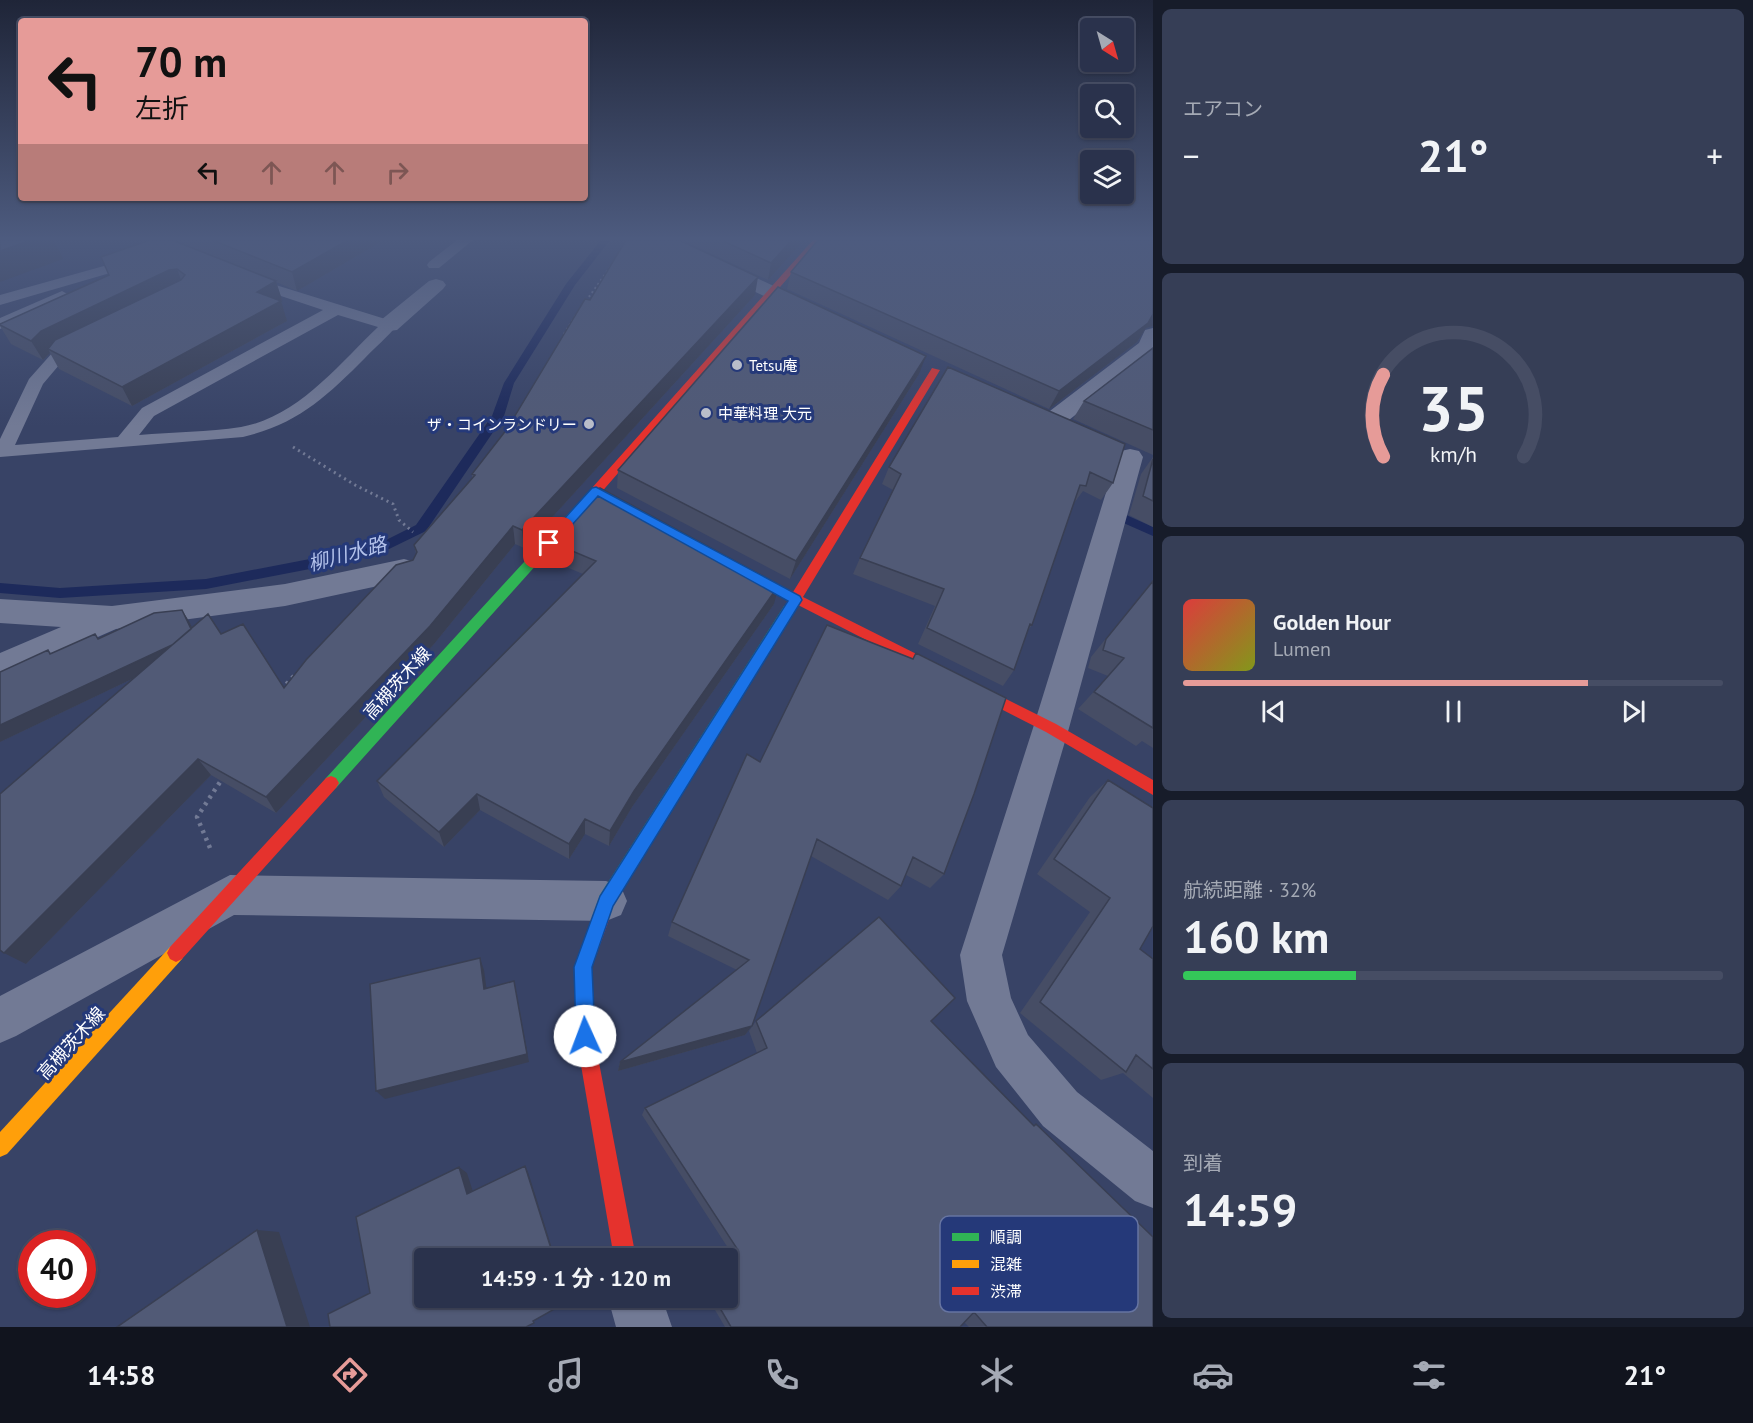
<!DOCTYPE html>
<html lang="ja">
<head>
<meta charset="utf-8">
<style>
  body { margin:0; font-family:"PT Sans","Noto Sans JP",sans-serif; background:#363e56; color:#f1f3f6; height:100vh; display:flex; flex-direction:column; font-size:22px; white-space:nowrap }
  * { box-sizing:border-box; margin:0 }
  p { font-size:20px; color:#a5aab5 }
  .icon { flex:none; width:33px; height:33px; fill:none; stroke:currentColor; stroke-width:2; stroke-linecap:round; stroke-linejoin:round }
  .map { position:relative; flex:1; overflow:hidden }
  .details { display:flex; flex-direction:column; gap:9px; padding:9px; background:#171c2a; width:600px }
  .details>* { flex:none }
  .guide { position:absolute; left:18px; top:18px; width:570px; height:183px; border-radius:6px; box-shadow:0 2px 4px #0004,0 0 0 2px #464d64; background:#e69b98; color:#111; overflow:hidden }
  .needle { width:39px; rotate:143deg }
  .buttons { position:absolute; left:1080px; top:18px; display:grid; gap:12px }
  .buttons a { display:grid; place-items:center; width:54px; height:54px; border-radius:6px; background:#2a324c; box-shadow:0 2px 4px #0004,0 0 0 2px #464d64; font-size:30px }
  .speed { position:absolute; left:18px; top:1230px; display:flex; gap:12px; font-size:30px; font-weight:700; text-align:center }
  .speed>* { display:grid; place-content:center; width:78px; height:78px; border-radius:50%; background:#2a324c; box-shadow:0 2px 4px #0004,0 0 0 2px #464d64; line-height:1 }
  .speed .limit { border:9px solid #d22; background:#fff; color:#111 }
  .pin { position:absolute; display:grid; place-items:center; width:51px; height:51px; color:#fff; margin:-26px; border-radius:12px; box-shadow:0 3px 9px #0006 }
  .me { position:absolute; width:66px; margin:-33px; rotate:358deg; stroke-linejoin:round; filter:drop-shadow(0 0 4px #0008) }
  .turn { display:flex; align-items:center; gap:21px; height:126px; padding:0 18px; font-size:27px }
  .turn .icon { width:78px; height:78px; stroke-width:2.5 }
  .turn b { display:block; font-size:42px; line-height:51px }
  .lanes { display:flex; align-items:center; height:57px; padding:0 18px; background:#0003; justify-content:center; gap:30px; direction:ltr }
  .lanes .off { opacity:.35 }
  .big { font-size:45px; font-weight:700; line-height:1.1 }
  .details .widget { flex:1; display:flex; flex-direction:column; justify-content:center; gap:9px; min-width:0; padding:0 21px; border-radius:9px; background:#363e56 }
  .details .dial { align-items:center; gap:0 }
  .dial svg { height:156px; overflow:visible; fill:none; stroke:#464d64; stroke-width:7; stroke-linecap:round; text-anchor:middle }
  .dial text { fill:#f1f3f6; stroke:none }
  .song { display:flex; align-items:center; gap:18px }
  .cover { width:72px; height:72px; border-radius:9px; background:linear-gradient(135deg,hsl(0 70% 55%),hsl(70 70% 35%)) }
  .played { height:6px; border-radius:3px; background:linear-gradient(90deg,#e69b98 75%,#464d64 75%) }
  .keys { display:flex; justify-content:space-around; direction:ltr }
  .heat { display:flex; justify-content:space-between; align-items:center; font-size:33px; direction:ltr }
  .charge { height:9px; border-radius:4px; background:linear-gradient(90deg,#34c759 32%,#464d64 0) }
  .trip { position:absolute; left:414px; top:1248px; width:324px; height:60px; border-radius:6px; background:#2a324c; box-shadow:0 2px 4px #0004,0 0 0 2px #464d64; font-weight:700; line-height:60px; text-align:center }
  .tab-bar { display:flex; height:96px; justify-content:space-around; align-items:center; background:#11141e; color:#a5aab5 }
  .tab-bar .icon { width:42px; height:42px }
  .tab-bar .selected { color:#e69b98 }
  .tab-bar b { font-size:27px; color:#f1f3f6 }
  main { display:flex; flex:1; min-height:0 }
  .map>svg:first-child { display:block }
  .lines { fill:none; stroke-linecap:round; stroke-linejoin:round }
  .stream { fill:#1d2a5b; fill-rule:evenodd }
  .path-far2 { stroke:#727a95; stroke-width:2; stroke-dasharray:2 3; stroke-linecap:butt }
  .path-far1 { stroke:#727a95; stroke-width:3; stroke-dasharray:2 4; stroke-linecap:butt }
  .path { stroke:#727a95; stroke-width:4.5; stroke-dasharray:3 5; stroke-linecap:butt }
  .lane { fill:#727a95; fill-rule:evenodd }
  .street { fill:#727a95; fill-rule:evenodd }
  .fast { fill:#30b455; fill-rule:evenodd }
  .slow { fill:#ff9f0a; fill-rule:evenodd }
  .jam { fill:#e5322d; fill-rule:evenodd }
  .wall { fill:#464d65 }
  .shaded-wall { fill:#393f53 }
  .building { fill:#515a76; stroke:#393f53; stroke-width:1.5 }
  .route { fill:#1a73e8; stroke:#114b97; stroke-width:1.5 }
  .poi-dot { fill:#b9bdc9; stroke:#253979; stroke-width:2 }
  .labels { text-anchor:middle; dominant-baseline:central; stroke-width:6; stroke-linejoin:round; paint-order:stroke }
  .far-poi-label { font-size:15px; fill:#fff; stroke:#253979; text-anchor:start }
  .street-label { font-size:18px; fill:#fff; stroke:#253979 }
  .water-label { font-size:20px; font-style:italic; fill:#b3c2eb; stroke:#253979 }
  .key { fill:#253979; stroke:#6674a1; stroke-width:1.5 }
  .key-label { font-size:16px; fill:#fff }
</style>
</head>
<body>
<main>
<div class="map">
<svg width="1153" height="1327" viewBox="0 0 1153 1327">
  <rect width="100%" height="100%" fill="#384366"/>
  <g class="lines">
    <path class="stream" d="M601,240H610L575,285L514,383L504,416L426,531L389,549L341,563L206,589L60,598L0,593V583L60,588L206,579L341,553L380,543L416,525L492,416L504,383L566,284Z
      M1124,514L1153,527V536L1119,521L1118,518L1119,515Z"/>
    <path class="path-far2" d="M586,301L611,266
      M564,334L578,312"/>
    <path class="path-far1" d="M293,447L355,485L393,504L399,520L413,532"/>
    <path class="path" d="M281,690L296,674
      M210,848L197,817L222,779"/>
    <path class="lane" d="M457,240H473L439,268H429L427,265L429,262Z
      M136,257L141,258L143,261L141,264L0,305V295Z
      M250,277L395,322L397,325C388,337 375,347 365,358C326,397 298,424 243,437L0,457V439L29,379L53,352L75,341H87L89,344L65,358L43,384L15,445L118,437L142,408L323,310L245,284L243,281ZM338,315L378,327C339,364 298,417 241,427C208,432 173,432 139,435L154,416Z
      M62,291L69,295L67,298L0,329V318Z"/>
    <path class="street" d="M652,240H676L812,304L815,308L812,312L805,314L798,312L654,244Z
      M436,279L443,281L446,285L443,289L397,330L389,331L381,330L378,325L381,320L429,281Z
      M1153,328V354L1060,427L1051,429L1042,427L1039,422L1042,417L1139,343L1145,330Z
      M1130,449L1139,451L1143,457L1069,728L1002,955L1011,998L1028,1035L1077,1092L1153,1151V1208L1135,1201L1043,1126L996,1067L967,1001L960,955L1033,728L1117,457L1121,451Z
      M404,559L415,562L419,570L415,578L285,606L116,629L0,680V653L61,627L0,623V599L112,606L285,584Z
      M230,875L606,881L621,887L627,901L621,915L606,921L234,915L16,1036L0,1043V996Z
      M608,1298H662L672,1327H616Z"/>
    <path class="fast" d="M595,488L599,489V495L336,788L331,790L326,788L323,783L326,778L591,489Z
      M789,604L794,606L795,609L794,612L613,905L606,926L600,928L594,926L591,920L600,895L784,606Z"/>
    <path class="slow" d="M176,944L182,947L185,953L182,959L7,1154L0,1157V1132L170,947Z"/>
    <path class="jam" d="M813,240H821L599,495H591V489Z
      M932,368L940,370L803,597L1056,724L1153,780V795L1046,732L798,605L794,612H784L783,609L788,600L773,592L771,589L777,584L793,592Z
      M331,776L336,778L339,783L336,788L182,959L176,962L170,959L167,953L170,947L326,778Z
      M600,912L606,914L609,920L592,967L594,1036L636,1258H614L576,1036L574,967L594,914Z"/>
  </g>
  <path class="wall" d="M174,240H384L297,291L276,282L282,300L280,301L287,321L132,406L59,369L50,353L43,360L11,344L0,326V324L109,275L223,260Z
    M682,240H804L768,280Z
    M1153,240V326L1146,328L1137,342L1049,409L787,289L791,272Z
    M755,295L524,548L515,544L434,644L276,813L211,775L26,964L134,678L0,742L48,650L51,653L99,638L189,621L192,628L221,634L284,688L413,560L416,554L414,545L472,478V474L507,429L590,300Z
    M1153,348V455L1073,419L1084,401Z
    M948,367L1113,483L1101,500L1083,491L1074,503L1032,625L1026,633L1014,670L1003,686L918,644L935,606L853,574L860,558L893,490L882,484L889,467Z
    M919,374L790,579L617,488L618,470Z
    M1153,457V527L1129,515L1141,474Z
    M551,542L774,604L632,807L609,846L585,834L569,859L480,810L444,847L384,797L377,781L583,574L552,561Z
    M1153,580V748L1142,741L1136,746L1078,709L1108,676L1088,668L1091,657Z
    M916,653L944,874L930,888L906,875L901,886L888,900L811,856L752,1026L745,1035L618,1071L620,1062L737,970L668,936L672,922L760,762L913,658Z
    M1108,780L1140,949L1153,959V1098L1123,1073L1101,1080L1020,1013L1090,912L1037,874L1090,797Z
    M756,1021H931L1033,1125L1036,1124L1153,1327H969L964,1322L960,1327H725L708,1298H728V1258H721L730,1251L642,1115L645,1108L757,1053L749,1031Z"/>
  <path class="shaded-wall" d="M31,240H54L63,259L0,282V251Z
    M348,240H384L297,291L292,272Z
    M792,240H804L768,280L771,263Z
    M177,269L184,288L48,349L50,353L43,360L31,341L41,331L169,270Z
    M758,277L755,295L524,548L522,530Z
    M276,281L282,300L263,311L257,292Z
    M281,301L287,321L132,406L122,387Z
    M1153,314V326L1146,328L1137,342L1049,409L1059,391Z
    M926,356L919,374L790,579L796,561Z
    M513,526L515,544L434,644L276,813L266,797Z
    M779,585L774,604L632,807L609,846L610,831L634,791Z
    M182,610L189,621L201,646L0,742V725Z
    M198,759L211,775L26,964L4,953Z
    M477,794L480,810L444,847L439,832Z
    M585,819V834L569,859V844Z
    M480,958L484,970L488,1000L484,989Z
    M514,981L529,1062L385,1099L376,1091Z
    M752,1026L745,1035L618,1071L620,1062Z
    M525,1166L528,1172L555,1258H554Z
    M459,1167L467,1173L475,1198L467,1194Z
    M257,1230L279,1232L310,1327H287Z"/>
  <path class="building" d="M0,240H31L0,251Z
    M150,240H172L276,281L257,292L281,301L122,387L48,349L55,340L181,280L185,275L177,269L169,270L41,331L31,341L0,325V324L109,275L101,257Z
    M212,240H348L292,272Z
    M626,240H679L758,277L522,530L513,526L430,626L266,797L198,759L4,953L0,950V794L208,614L221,634L243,624L284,688L306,660L396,565L413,560L417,552L414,545L475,475L472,474L507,429L585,299L590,300Z
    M721,240H792L771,263Z
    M818,240H1153V314L1148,323L1059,391L791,272Z
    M778,287L926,356L796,561L618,470Z
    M1153,348V430L1084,401Z
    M948,367L1125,444L1113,483L1090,472L1086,486L1080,485L1032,625L1030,624L1014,670L927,628L944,589L860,558L901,474L889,467Z
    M1153,459V501L1143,496Z
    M600,488L779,585L634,791L610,831L585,819L569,844L477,794L439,832L377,781L596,561L551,542Z
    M1153,581V728L1094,692L1124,658L1103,650L1106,639Z
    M182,610L191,629L172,645L0,725V672L48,650L50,654L95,634L98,639L154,613Z
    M827,625L913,659L916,653L1006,698L974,794L944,874L913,857L901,886L817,839L752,1026L620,1062L749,960L672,922L747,754L760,762Z
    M1108,780L1153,808V926L1140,949L1153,959V1069L1136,1055L1126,1072L1040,1002L1110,898L1054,859Z
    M879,917L955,998L931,1021L1034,1126L1036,1124L1153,1237V1327H987L974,1312L960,1327H731L714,1298H728V1259L738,1250L645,1108L767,1048L756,1021Z
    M480,958L484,989L514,981L527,1054L376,1091L370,984Z
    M525,1166L554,1258H424V1298H566L567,1302L533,1321L534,1323L526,1327H330L328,1314L370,1293L356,1217L459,1167L467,1194Z
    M257,1230L287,1327H117Z"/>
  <linearGradient id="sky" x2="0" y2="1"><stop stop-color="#1f2538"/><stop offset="0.56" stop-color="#4d5b7f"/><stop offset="1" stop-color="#4d5b7f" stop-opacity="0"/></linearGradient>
  <rect width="1153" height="426" fill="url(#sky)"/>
  <path class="route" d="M596,487L800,596L802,600L613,906L592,967L595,1036L592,1042L585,1045L579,1042L576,1036L574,967L600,896L788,601L598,496L553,546H545V540L592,488Z"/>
  <g class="poi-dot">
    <circle cx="737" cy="365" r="6"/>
    <circle cx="706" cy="413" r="6"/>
    <circle cx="589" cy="424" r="6"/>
  </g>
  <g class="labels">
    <g class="far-poi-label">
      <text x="749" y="365">Tetsu庵</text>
      <text x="718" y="413">中華料理 大元</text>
      <text x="577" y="424" text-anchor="end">ザ・コインランドリー</text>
    </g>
    <g class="street-label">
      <text transform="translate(397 683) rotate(-48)">高槻茨木線</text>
      <text transform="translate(71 1043) rotate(-48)">高槻茨木線</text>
    </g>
    <g class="water-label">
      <text transform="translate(347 554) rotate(-15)">柳川水路</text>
    </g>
  </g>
  <rect x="940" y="1216" width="198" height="96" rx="9" class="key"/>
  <rect x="952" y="1233" width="27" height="8" fill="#30b455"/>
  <rect x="952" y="1260" width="27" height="8" fill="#ff9f0a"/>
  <rect x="952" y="1287" width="27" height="8" fill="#e5322d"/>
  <g class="key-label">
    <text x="990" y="1243">順調</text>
    <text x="990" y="1270">混雑</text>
    <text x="990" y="1297">渋滞</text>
  </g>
</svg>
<div class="buttons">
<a><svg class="needle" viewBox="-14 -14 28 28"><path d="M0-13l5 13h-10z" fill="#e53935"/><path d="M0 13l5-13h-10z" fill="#a5aab5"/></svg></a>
<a><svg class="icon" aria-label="search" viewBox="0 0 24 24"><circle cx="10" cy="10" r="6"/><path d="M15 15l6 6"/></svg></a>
<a><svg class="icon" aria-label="layers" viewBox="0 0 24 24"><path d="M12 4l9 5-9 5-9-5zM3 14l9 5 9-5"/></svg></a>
</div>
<div class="speed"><div class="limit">40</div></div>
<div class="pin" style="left:549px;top:543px;background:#d93025"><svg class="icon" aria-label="arrive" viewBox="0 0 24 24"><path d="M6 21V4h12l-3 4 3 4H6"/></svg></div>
<svg class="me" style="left:585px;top:1036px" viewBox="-20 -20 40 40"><circle r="19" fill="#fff"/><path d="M0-13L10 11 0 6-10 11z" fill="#1a73e8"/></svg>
<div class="trip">14:59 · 1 分 · 120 m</div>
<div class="guide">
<div class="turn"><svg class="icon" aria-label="left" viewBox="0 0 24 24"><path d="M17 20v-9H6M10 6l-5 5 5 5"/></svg><div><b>70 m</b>左折</div></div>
<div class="lanes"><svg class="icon" aria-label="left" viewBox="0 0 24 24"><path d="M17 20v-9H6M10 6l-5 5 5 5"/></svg><svg class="icon off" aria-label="ahead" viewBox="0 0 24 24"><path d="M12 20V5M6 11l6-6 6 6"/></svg><svg class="icon off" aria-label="ahead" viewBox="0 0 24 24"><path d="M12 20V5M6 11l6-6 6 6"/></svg><svg class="icon off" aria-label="right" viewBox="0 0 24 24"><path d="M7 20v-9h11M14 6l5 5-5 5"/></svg></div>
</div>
</div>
<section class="details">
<div class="widget"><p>エアコン</p>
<div class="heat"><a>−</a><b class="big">21°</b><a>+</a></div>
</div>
<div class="widget dial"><svg viewBox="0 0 100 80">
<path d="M14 69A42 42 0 1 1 86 69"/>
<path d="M14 69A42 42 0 0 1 14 27" stroke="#e69b98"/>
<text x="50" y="56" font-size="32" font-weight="700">35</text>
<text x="50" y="72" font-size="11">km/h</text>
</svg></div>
<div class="widget">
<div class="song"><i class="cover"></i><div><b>Golden Hour</b><p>Lumen</p></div></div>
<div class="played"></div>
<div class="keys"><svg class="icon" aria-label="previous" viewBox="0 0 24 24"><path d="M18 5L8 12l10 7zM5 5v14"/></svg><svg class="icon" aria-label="pause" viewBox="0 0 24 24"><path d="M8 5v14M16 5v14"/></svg><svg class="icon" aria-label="next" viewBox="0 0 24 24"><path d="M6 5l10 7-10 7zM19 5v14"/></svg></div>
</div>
<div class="widget"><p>航続距離 · 32%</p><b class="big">160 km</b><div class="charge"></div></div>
<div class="widget"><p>到着</p><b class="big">14:59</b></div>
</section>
</main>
<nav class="tab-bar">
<b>14:58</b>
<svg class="icon selected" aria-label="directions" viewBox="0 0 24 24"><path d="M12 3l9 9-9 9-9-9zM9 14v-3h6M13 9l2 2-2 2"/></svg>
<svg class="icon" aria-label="music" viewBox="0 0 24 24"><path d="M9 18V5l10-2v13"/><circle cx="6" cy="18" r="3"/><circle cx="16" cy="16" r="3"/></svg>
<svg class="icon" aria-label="phone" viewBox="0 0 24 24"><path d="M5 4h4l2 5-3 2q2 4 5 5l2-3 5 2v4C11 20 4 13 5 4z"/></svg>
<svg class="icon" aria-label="climate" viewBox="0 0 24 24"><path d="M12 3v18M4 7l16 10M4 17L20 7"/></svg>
<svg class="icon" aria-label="car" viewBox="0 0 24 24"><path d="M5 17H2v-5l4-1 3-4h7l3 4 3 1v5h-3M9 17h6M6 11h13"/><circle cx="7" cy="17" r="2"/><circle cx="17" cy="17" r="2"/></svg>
<svg class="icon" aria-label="filters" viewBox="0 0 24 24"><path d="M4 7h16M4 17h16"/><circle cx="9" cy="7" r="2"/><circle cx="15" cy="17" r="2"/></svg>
<b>21°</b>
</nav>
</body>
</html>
